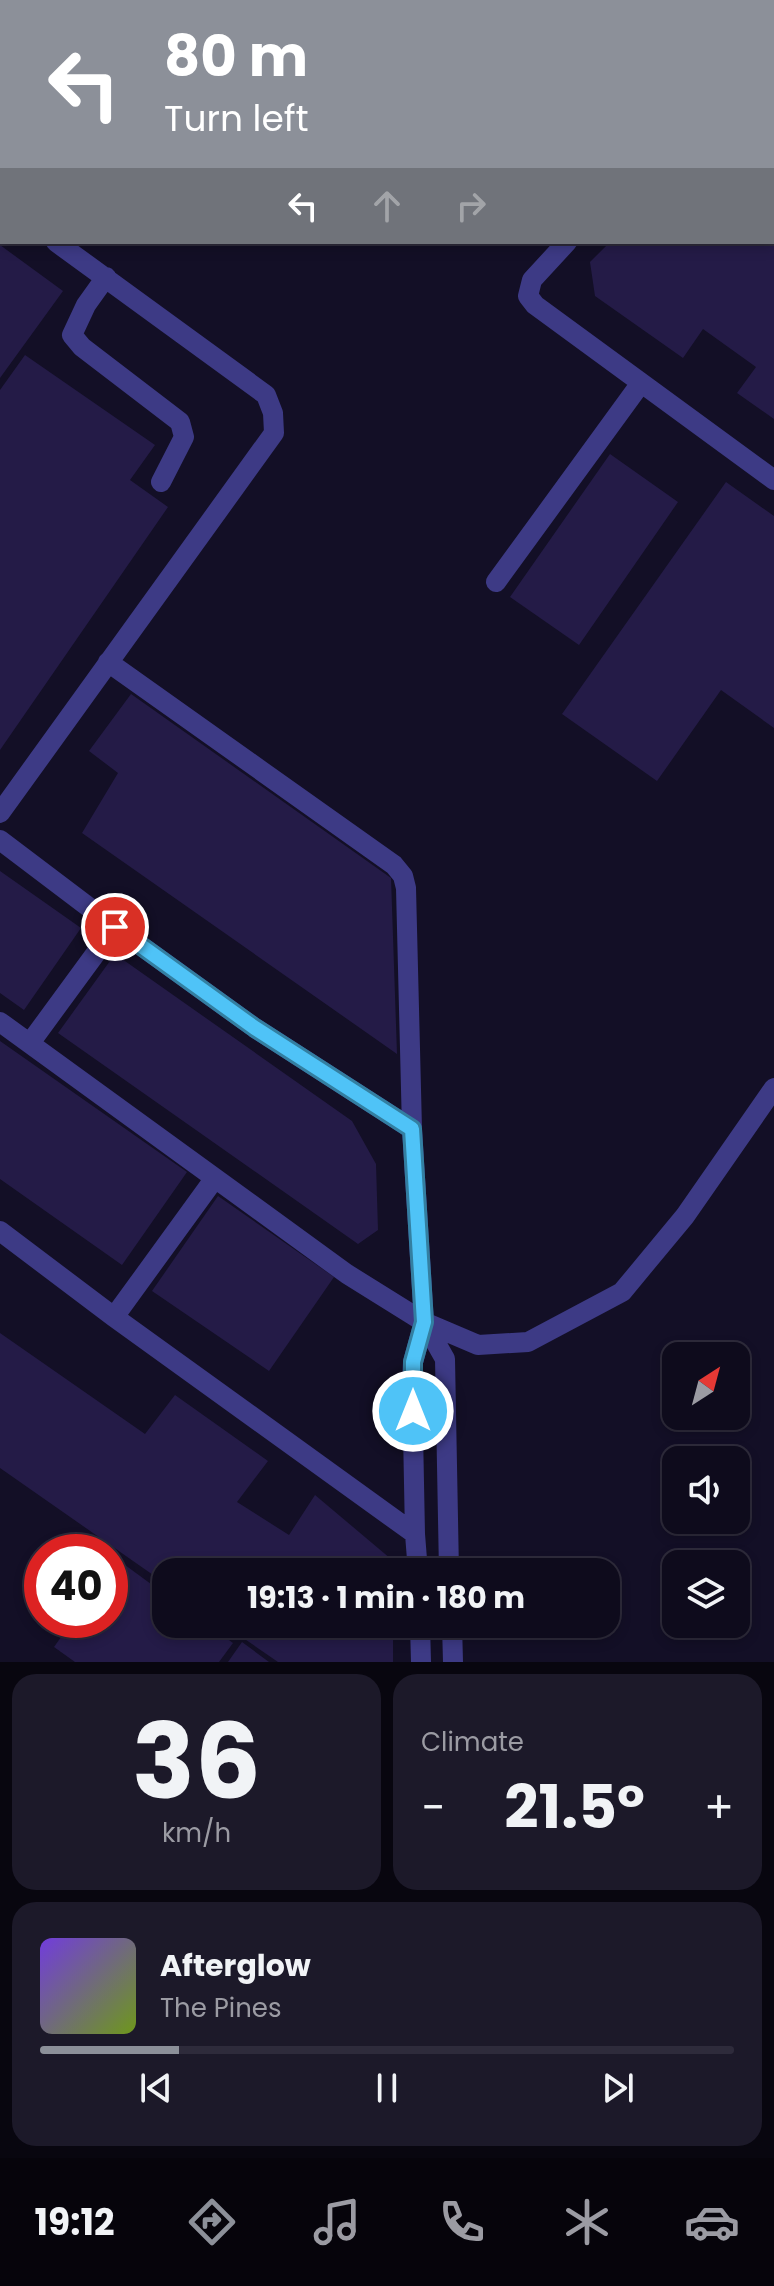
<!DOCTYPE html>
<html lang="en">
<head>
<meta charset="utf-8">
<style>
  body { margin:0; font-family:Poppins,sans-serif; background:#1c1929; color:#f1f3f6; height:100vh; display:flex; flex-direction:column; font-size:30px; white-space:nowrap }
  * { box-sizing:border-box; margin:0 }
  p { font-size:26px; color:#9b9ba3 }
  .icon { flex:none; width:44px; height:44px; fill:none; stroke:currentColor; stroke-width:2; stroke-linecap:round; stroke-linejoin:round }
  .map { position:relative; height:1662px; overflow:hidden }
  .drawer { display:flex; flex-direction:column; gap:12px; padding:12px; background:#08060f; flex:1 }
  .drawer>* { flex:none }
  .hud { position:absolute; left:0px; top:0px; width:774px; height:244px; box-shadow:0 4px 12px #0003,0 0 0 2px #2e2b3b; background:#8c9099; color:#fff; overflow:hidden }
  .needle { width:52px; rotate:36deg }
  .fabs { position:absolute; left:662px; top:1342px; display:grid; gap:16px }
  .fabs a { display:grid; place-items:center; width:88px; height:88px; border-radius:16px; background:#0e0b1c; box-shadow:0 4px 12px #0003,0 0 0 2px #2e2b3b; font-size:40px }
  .speed { position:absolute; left:24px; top:1534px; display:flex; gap:16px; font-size:40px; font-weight:700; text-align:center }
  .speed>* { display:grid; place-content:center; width:104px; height:104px; border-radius:50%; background:#0e0b1c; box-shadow:0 4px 12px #0003,0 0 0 2px #2e2b3b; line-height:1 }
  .speed .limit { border:12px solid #d22; background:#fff; color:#111 }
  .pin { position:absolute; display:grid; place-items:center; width:68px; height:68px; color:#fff; margin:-34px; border:4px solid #fff; border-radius:50%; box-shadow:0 2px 8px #0007 }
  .me { position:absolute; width:88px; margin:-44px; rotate:0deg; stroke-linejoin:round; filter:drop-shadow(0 0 6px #0008) }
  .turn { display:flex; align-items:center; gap:28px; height:168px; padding:0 32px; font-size:36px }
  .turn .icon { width:104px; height:104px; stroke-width:2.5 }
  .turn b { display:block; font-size:56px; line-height:68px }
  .lanes { display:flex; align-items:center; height:76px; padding:0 32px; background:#0003; justify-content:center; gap:40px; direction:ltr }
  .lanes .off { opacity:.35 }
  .big { font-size:60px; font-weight:700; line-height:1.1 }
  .drawer .card { flex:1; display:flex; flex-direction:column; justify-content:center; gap:12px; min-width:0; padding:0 28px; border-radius:24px; background:#1c1929 }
  .drawer .dial { align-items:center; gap:0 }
  .dial b { font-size:104px; line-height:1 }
  .song { display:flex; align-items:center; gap:24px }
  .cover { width:96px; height:96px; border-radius:12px; background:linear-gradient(135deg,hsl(260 70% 55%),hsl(80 70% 35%)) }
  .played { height:8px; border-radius:4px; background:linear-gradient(90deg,#8c9099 20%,#2e2b3b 20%) }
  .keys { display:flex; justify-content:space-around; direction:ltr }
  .heat { display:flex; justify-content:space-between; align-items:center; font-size:44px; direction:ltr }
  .drawer .tiles { flex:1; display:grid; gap:12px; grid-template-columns:1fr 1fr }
  .card:last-child { grid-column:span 2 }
  .trip { position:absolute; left:152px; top:1558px; width:468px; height:80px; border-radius:24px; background:#0e0b1c; box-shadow:0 4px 12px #0003,0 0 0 2px #2e2b3b; font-weight:700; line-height:80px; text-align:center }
  .tabs { display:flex; height:128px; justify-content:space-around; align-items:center; background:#06040b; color:#9b9ba3 }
  .tabs .icon { width:56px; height:56px }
  .tabs .on { color:#8c9099 }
  .tabs b { font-size:36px; color:#f1f3f6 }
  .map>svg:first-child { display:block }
  .building { fill:#241b47 }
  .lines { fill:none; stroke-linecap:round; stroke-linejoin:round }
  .minor { stroke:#3d3a85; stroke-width:20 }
  .route-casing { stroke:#337fa1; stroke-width:20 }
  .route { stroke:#4fc3f7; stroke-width:14 }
</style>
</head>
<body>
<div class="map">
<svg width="774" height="1662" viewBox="0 0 774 1662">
  <rect width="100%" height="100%" fill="#130f26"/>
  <path class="building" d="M610,242H774V419L737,393L756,367L703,329L683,358L595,296L590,262Z
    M0,245L63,291L0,378Z
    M25,355L155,445L130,480L168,507L0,750V390Z
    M610,454L678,502L579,645L510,597Z
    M726,482L774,516V728L721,690L657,781L562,714Z
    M131,694L391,878L397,1054L82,833L118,773L89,751Z
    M0,871L81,928L24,1010L0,993Z
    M115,954L352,1121L376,1164L378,1230L358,1244L58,1033Z
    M0,1041L187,1172L122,1265L0,1179Z
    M218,1196L334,1277L269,1371L152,1291Z
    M0,1333L145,1434L175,1395L268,1461L237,1502L289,1535L315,1495L391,1559L392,1572H166V1584L0,1468Z
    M110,1554L166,1595V1624H207L233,1643L219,1662H75L54,1647L71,1623L66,1620H110Z
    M223,1624H393V1662H278Z
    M242,1642L269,1662H228Z"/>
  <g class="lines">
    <path class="minor" d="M173,0L176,2
      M367,0L370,2
      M551,0L553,2
      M626,2L628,0
      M772,51H774
      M0,203L2,204
      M567,242L532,280L528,296L535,305L774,480
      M106,277L86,305L72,335L82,347L180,422L184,437L161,482
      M496,582L641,383
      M108,662L394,865L403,876L406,888L412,1129L424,1322L413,1362L412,1380L415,1534L418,1572
      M0,813L274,433L273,413L266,395L56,242
      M0,840L115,927L255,1028L412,1129
      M0,1022L347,1274L424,1322L478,1345L528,1342L622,1292L685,1216L774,1088
      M30,1043L115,927
      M0,1231L114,1317L415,1534
      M114,1317L215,1178
      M424,1322L445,1359L449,1572
      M420,1624L421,1662
      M452,1624L453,1662"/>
  </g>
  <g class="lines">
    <g class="route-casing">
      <path id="route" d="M115,927L255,1028L412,1129L424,1322L413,1362V1411"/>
    </g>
    <use href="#route" class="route"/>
  </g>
</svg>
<div class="fabs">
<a><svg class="needle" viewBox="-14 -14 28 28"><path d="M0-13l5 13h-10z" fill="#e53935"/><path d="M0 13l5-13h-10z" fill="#9b9ba3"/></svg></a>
<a><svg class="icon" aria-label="sound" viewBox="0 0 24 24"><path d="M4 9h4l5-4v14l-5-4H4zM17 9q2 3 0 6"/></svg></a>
<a><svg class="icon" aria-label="layers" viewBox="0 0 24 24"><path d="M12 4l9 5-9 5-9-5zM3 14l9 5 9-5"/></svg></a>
</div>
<div class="speed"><div class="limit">40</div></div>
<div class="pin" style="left:115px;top:927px;background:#d93025"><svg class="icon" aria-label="arrive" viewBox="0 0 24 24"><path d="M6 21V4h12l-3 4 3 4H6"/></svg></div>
<svg class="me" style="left:413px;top:1411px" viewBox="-20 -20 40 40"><circle r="17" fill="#4fc3f7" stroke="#fff" stroke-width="3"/><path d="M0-11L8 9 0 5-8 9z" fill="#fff"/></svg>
<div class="trip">19:13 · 1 min · 180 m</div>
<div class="hud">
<div class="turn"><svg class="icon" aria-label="left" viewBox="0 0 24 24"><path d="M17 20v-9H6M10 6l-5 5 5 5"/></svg><div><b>80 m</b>Turn left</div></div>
<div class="lanes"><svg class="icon" aria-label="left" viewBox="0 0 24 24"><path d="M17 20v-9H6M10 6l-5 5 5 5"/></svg><svg class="icon off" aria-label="ahead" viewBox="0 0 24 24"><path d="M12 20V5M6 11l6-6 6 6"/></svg><svg class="icon off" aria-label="right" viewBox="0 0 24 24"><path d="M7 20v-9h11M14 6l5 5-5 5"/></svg></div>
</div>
</div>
<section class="drawer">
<div class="tiles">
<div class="card dial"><b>36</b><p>km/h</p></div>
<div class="card"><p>Climate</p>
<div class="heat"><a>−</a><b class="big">21.5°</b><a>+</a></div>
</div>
<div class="card">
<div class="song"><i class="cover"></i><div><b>Afterglow</b><p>The Pines</p></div></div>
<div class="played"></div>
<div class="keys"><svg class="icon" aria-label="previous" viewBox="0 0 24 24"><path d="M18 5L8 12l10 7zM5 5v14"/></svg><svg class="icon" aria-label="pause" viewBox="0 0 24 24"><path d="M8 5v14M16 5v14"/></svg><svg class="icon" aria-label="next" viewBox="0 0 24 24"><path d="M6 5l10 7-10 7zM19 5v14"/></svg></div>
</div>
</div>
</section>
<nav class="tabs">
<b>19:12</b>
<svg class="icon on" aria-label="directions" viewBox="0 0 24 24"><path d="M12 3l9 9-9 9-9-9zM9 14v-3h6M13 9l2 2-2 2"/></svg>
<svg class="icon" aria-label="music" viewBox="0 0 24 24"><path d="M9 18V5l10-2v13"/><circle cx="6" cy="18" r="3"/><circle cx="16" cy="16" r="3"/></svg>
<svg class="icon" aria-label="phone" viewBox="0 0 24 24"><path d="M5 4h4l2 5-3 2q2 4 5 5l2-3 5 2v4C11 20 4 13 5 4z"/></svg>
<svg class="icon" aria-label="climate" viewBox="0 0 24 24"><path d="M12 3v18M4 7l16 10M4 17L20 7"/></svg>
<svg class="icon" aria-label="car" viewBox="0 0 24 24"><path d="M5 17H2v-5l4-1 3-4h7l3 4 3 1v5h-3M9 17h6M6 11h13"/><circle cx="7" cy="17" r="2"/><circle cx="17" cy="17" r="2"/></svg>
</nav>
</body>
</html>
